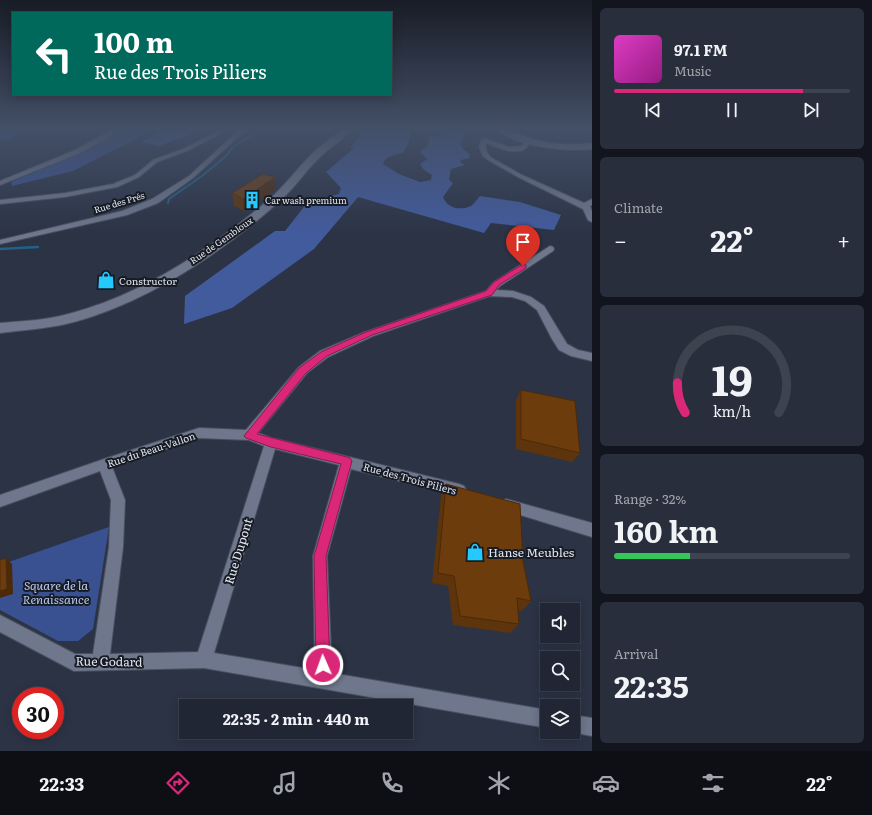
<!DOCTYPE html>
<html lang="en">
<head>
<meta charset="utf-8">
<style>
  body { margin:0; font-family:Literata,serif; background:#282e3c; color:#f1f3f6; height:100vh; display:flex; flex-direction:column; font-size:15px; white-space:nowrap }
  * { box-sizing:border-box; margin:0 }
  p { font-size:13px; color:#a2a5ac }
  .icon { flex:none; width:22px; height:22px; fill:none; stroke:currentColor; stroke-width:2; stroke-linecap:round; stroke-linejoin:round }
  .map { position:relative; flex:1; overflow:hidden }
  .side { display:flex; flex-direction:column; gap:8px; padding:8px; background:#12151d; width:280px }
  .side>* { flex:none }
  .hud { position:absolute; left:12px; top:12px; width:380px; height:84px; border-radius:0px; box-shadow:0 2px 10px #0003,0 0 0 1px #3d434f; background:#00695c; color:#fff; overflow:hidden }
  .tools { position:absolute; left:540px; top:603px; display:grid; gap:8px }
  .tools a { display:grid; place-items:center; width:40px; height:40px; border-radius:0px; background:#202634; box-shadow:0 2px 10px #0003,0 0 0 1px #3d434f; font-size:20px }
  .speed { position:absolute; left:12px; top:687px; display:flex; gap:8px; font-size:20px; font-weight:700; text-align:center }
  .speed>* { display:grid; place-content:center; width:52px; height:52px; border-radius:50%; background:#202634; box-shadow:0 2px 10px #0003,0 0 0 1px #3d434f; line-height:1 }
  .speed .limit { border:6px solid #d22; background:#fff; color:#111 }
  .pin { position:absolute; display:grid; place-items:center; width:34px; height:34px; color:#fff; margin:-41px -17px; border-radius:50% 50% 50% 0; rotate:-45deg; box-shadow:0 0 4px #0007 }
  .pin .icon { rotate:45deg }
  .me { position:absolute; width:44px; margin:-22px; rotate:358deg; stroke-linejoin:round; filter:drop-shadow(0 0 3px #0008) }
  .turn { display:flex; align-items:center; gap:14px; height:84px; padding:0 16px; font-size:18px }
  .turn .icon { width:52px; height:52px; stroke-width:2.5 }
  .turn b { display:block; font-size:28px; line-height:34px }
  .big { font-size:30px; font-weight:700; line-height:1.1 }
  .side .widget { flex:1; display:flex; flex-direction:column; justify-content:center; gap:6px; min-width:0; padding:0 14px; border-radius:6px; background:#282e3c }
  .side .dial { align-items:center; gap:0 }
  .dial svg { height:104px; overflow:visible; fill:none; stroke:#3d434f; stroke-width:7; stroke-linecap:round; text-anchor:middle }
  .dial text { fill:#f1f3f6; stroke:none }
  .song { display:flex; align-items:center; gap:12px }
  .cover { width:48px; height:48px; border-radius:6px; background:linear-gradient(135deg,hsl(310 70% 55%),hsl(310 70% 35%)) }
  .played { height:4px; border-radius:2px; background:linear-gradient(90deg,#db2777 80%,#3d434f 80%) }
  .keys { display:flex; justify-content:space-around; direction:ltr }
  .heat { display:flex; justify-content:space-between; align-items:center; font-size:22px; direction:ltr }
  .charge { height:6px; border-radius:3px; background:linear-gradient(90deg,#34c759 32%,#3d434f 0) }
  .trip { position:absolute; left:179px; top:699px; width:234px; height:40px; border-radius:0px; background:#202634; box-shadow:0 2px 10px #0003,0 0 0 1px #3d434f; font-weight:700; line-height:40px; text-align:center }
  .menu { display:flex; height:64px; justify-content:space-around; align-items:center; background:#0d0f15; color:#a2a5ac }
  .menu .icon { width:28px; height:28px }
  .menu .on { color:#db2777 }
  .menu b { font-size:18px; color:#f1f3f6 }
  main { display:flex; flex:1; min-height:0 }
  .map>svg:first-child { display:block }
  .green { fill:#3a5191 }
  .forest { fill:#425b9d }
  .lines { fill:none; stroke-linecap:round; stroke-linejoin:round }
  .stream-far1 { stroke:#226288; stroke-width:2 }
  .stream { stroke:#226288; stroke-width:2.5 }
  .street-casing { stroke:#494f5f; stroke-width:2 }
  .secondary-casing { stroke:#494f5f; stroke-width:2 }
  .street { fill:#6e778c; fill-rule:evenodd }
  .secondary { fill:#6e778c; fill-rule:evenodd }
  .wall { fill:#5d340b }
  .shaded-wall { fill:#4c2a09 }
  .building { fill:#6c3c0d; stroke:#4c2a09 }
  .route { fill:#db2777; stroke:#8e194d }
  .labels { text-anchor:middle; dominant-baseline:central; stroke-width:4; stroke-linejoin:round; paint-order:stroke }
  .far-poi-label { font-size:9px; fill:#e1e6f2; stroke:#171b23; text-anchor:start }
  .far-street-label { font-size:9px; fill:#e1e6f2; stroke:#171b23 }
  .poi-label { font-size:10px; fill:#e1e6f2; stroke:#171b23; text-anchor:start }
  .street-label { font-size:10px; fill:#e1e6f2; stroke:#171b23 }
  .near-street-label { font-size:12px; fill:#e1e6f2; stroke:#171b23 }
  .near-poi-label { font-size:12px; fill:#e1e6f2; stroke:#171b23; text-anchor:start }
  .near-park-label { font-size:12px; font-style:italic; fill:#b7c8ee; stroke:#171b23 }
</style>
</head>
<body>
<main>
<div class="map">
<svg width="592" height="751" viewBox="0 0 592 751">
  <rect width="100%" height="100%" fill="#2b3345"/>
  <path class="green" d="M0,129L25,130L9,140L0,139Z
    M122,129H156L73,171L12,186L11,182L93,147Z
    M109,527L93,629L78,641H58L0,610V565Z"/>
  <path class="forest" d="M165,129H205L159,146L141,142Z
    M365,129H409C413,137 407,146 403,153C395,155 386,155 383,164L399,174L420,182L431,180L432,175L423,169L420,164L427,159L420,152L428,145L429,137L432,136L441,137L440,129H464V138L460,144L464,150L469,153L470,158L461,160L460,162L465,165L451,169L449,180L453,183L443,197C447,208 460,211 471,206C474,204 477,199 480,196L520,202L561,215L554,230L491,223L484,233L358,197L314,249L232,308L184,324L185,296L275,231H285L311,198L328,197L339,194L341,188L326,172L355,147L350,148Z"/>
  <g class="lines">
    <path class="stream-far1" d="M168,203L169,199L202,176L225,157L234,146L263,129"/>
    <path class="stream" d="M0,249L38,247"/>
    <g class="street-casing">
      <path id="street" d="M114,129H121L106,139L78,154L0,185V181L73,151Z
        M222,129H230L187,151L157,162L139,177L117,187L65,197L0,204V200L65,193L113,184L135,175L153,160L183,149Z
        M240,129H247L193,178L158,203L127,215L0,244V240L122,211L152,199L189,176Z
        M484,138L509,147L521,146L526,140H530L531,141C529,144 528,147 525,149C514,156 497,147 486,143C485,149 487,154 492,158L522,175L584,203L592,199V205L590,206L592,211V222L588,220L583,209L518,177L488,160L483,156L479,147L481,140Z
        M550,246L553,247L554,249L553,251L500,286L496,290L513,291L531,297L544,306L567,344L578,350L592,353V361L571,356L559,350L552,339L537,310L525,301L512,297L490,296L373,336L328,357L307,373L258,433L272,438L459,484L464,486L466,490L464,494L459,496L351,469L327,556L332,673L547,710V728L204,668L74,671L0,632V615L75,654H93L109,547L111,500L100,471L0,507V495L104,459L199,428L246,430L299,367L320,351L365,332L486,291L494,282ZM199,438L249,440L264,446L198,652L110,654L123,547L125,500L112,467ZM275,449L339,465L313,556L315,670L214,653Z
        M506,499L592,523V537L501,509L499,505L501,501Z
        M573,715L592,718V736L570,732H573Z"/>
    </g>
    <g class="secondary-casing">
      <path id="secondary" d="M343,129H352C343,141 328,148 318,159C305,172 295,187 282,199C224,252 142,306 66,324C44,329 22,330 0,333V323C24,321 49,320 72,313C146,293 215,246 273,196C286,184 297,169 310,156C319,146 332,138 343,129Z
        M497,129C511,129 522,136 536,140C554,145 573,145 592,143V149C567,152 515,147 497,129Z"/>
    </g>
    <use href="#street" class="street"/>
    <use href="#secondary" class="secondary"/>
  </g>
  <path class="wall" d="M551,129H566L561,132Z
    M276,189L244,211L234,206L232,193Z
    M521,390L580,453L572,462L516,449V400Z
    M446,484L523,561L531,601L522,611L518,610L519,624L510,633L453,625L448,586L432,583L441,496Z"/>
  <path class="shaded-wall" d="M562,129H566L561,132Z
    M275,177L276,189L244,211L243,199Z
    M6,558L12,564L13,594L0,598V591Z"/>
  <path class="building" d="M263,174L275,177L243,199L232,193Z
    M521,390L575,401L580,453L521,439Z
    M446,484L520,504L523,561L531,601L517,598L519,624L460,616L454,576L438,573Z
    M6,558L7,589L0,591V560Z"/>
  <linearGradient id="sky" x2="0" y2="1"><stop stop-color="#181c26"/><stop offset="0.55" stop-color="#445068"/><stop offset="1" stop-color="#445068" stop-opacity="0"/></linearGradient>
  <rect width="592" height="234" fill="url(#sky)"/>
  <path class="route" d="M523,264L526,265V268L499,285L492,295L372,335L327,356L306,373L257,434L347,457L350,458L352,461L326,556L330,665L328,670L323,672L318,670L316,665L314,556L341,464L271,447L246,438L244,436L299,368L321,352L366,332L486,291L494,282Z"/>
  <defs>
    <g id="building-bare" transform="scale(1.38)"><path d="M-4-6H4V6H1V3H-1V6H-4ZM-2.5-4.3h1.7v1.8h-1.7ZM.8-4.3h1.7v1.8H.8ZM-2.5-1h1.7V.8h-1.7ZM.8-1h1.7V.8H.8Z" fill="#24c9fe" stroke="#171b23" stroke-width="2.5" paint-order="stroke"/></g>
    <g id="shop-bare" transform="scale(1.38)"><path d="M-5-2.5h2.3a2.7 3.5 0 0 1 5.4 0H5L5.5 6h-11ZM-1.5-2.5h3a1.5 2.3 0 0 0-3 0Z" fill="#24c9fe" stroke="#171b23" stroke-width="2.5" paint-order="stroke"/></g>
  </defs>
  <g fill-rule="evenodd">
    <use href="#building-bare" x="252" y="200"/>
    <use href="#shop-bare" x="106" y="280"/>
    <use href="#shop-bare" x="475" y="552"/>
  </g>
  <g class="labels">
    <g class="far-poi-label">
      <text x="265" y="200">Car wash premium</text>
    </g>
    <g class="far-street-label">
      <text transform="translate(119 202) rotate(-17)">Rue des Prés</text>
      <text transform="translate(221 240) rotate(-35)">Rue de Gembloux</text>
    </g>
    <g class="poi-label">
      <text x="119" y="280">Constructor</text>
    </g>
    <g class="street-label">
      <text transform="translate(151 449) rotate(-18)">Rue du Beau-Vallon</text>
      <text transform="translate(410 478) rotate(15)">Rue des Trois Piliers</text>
    </g>
    <g class="near-street-label">
      <text transform="translate(238 551) rotate(-73)">Rue Dupont</text>
      <text transform="translate(109 661) rotate(1)">Rue Godard</text>
    </g>
    <g class="near-poi-label">
      <text x="488" y="552">Hanse Meubles</text>
    </g>
    <g class="near-park-label">
      <text x="56" y="585">Square de la<tspan x="56" dy="14">Renaissance</tspan></text>
    </g>
  </g>
</svg>
<div class="tools">
<a><svg class="icon" aria-label="sound" viewBox="0 0 24 24"><path d="M4 9h4l5-4v14l-5-4H4zM17 9q2 3 0 6"/></svg></a>
<a><svg class="icon" aria-label="search" viewBox="0 0 24 24"><circle cx="10" cy="10" r="6"/><path d="M15 15l6 6"/></svg></a>
<a><svg class="icon" aria-label="layers" viewBox="0 0 24 24"><path d="M12 4l9 5-9 5-9-5zM3 14l9 5 9-5"/></svg></a>
</div>
<div class="speed"><div class="limit">30</div></div>
<div class="pin" style="left:523px;top:266px;background:#d93025"><svg class="icon" aria-label="arrive" viewBox="0 0 24 24"><path d="M6 21V4h12l-3 4 3 4H6"/></svg></div>
<svg class="me" style="left:323px;top:665px" viewBox="-20 -20 40 40"><circle r="17" fill="#db2777" stroke="#fff" stroke-width="3"/><path d="M0-11L8 9 0 5-8 9z" fill="#fff"/></svg>
<div class="trip">22:35 · 2 min · 440 m</div>
<div class="hud">
<div class="turn"><svg class="icon" aria-label="left" viewBox="0 0 24 24"><path d="M17 20v-9H6M10 6l-5 5 5 5"/></svg><div><b>100 m</b>Rue des Trois Piliers</div></div>
</div>
</div>
<section class="side">
<div class="widget">
<div class="song"><i class="cover"></i><div><b>97.1 FM</b><p>Music</p></div></div>
<div class="played"></div>
<div class="keys"><svg class="icon" aria-label="previous" viewBox="0 0 24 24"><path d="M18 5L8 12l10 7zM5 5v14"/></svg><svg class="icon" aria-label="pause" viewBox="0 0 24 24"><path d="M8 5v14M16 5v14"/></svg><svg class="icon" aria-label="next" viewBox="0 0 24 24"><path d="M6 5l10 7-10 7zM19 5v14"/></svg></div>
</div>
<div class="widget"><p>Climate</p>
<div class="heat"><a>−</a><b class="big">22°</b><a>+</a></div>
</div>
<div class="widget dial"><svg viewBox="0 0 100 80">
<path d="M14 69A42 42 0 1 1 86 69"/>
<path d="M14 69A42 42 0 0 1 8 46" stroke="#db2777"/>
<text x="50" y="56" font-size="32" font-weight="700">19</text>
<text x="50" y="72" font-size="11">km/h</text>
</svg></div>
<div class="widget"><p>Range · 32%</p><b class="big">160 km</b><div class="charge"></div></div>
<div class="widget"><p>Arrival</p><b class="big">22:35</b></div>
</section>
</main>
<nav class="menu">
<b>22:33</b>
<svg class="icon on" aria-label="directions" viewBox="0 0 24 24"><path d="M12 3l9 9-9 9-9-9zM9 14v-3h6M13 9l2 2-2 2"/></svg>
<svg class="icon" aria-label="music" viewBox="0 0 24 24"><path d="M9 18V5l10-2v13"/><circle cx="6" cy="18" r="3"/><circle cx="16" cy="16" r="3"/></svg>
<svg class="icon" aria-label="phone" viewBox="0 0 24 24"><path d="M5 4h4l2 5-3 2q2 4 5 5l2-3 5 2v4C11 20 4 13 5 4z"/></svg>
<svg class="icon" aria-label="climate" viewBox="0 0 24 24"><path d="M12 3v18M4 7l16 10M4 17L20 7"/></svg>
<svg class="icon" aria-label="car" viewBox="0 0 24 24"><path d="M5 17H2v-5l4-1 3-4h7l3 4 3 1v5h-3M9 17h6M6 11h13"/><circle cx="7" cy="17" r="2"/><circle cx="17" cy="17" r="2"/></svg>
<svg class="icon" aria-label="filters" viewBox="0 0 24 24"><path d="M4 7h16M4 17h16"/><circle cx="9" cy="7" r="2"/><circle cx="15" cy="17" r="2"/></svg>
<b>22°</b>
</nav>
</body>
</html>
